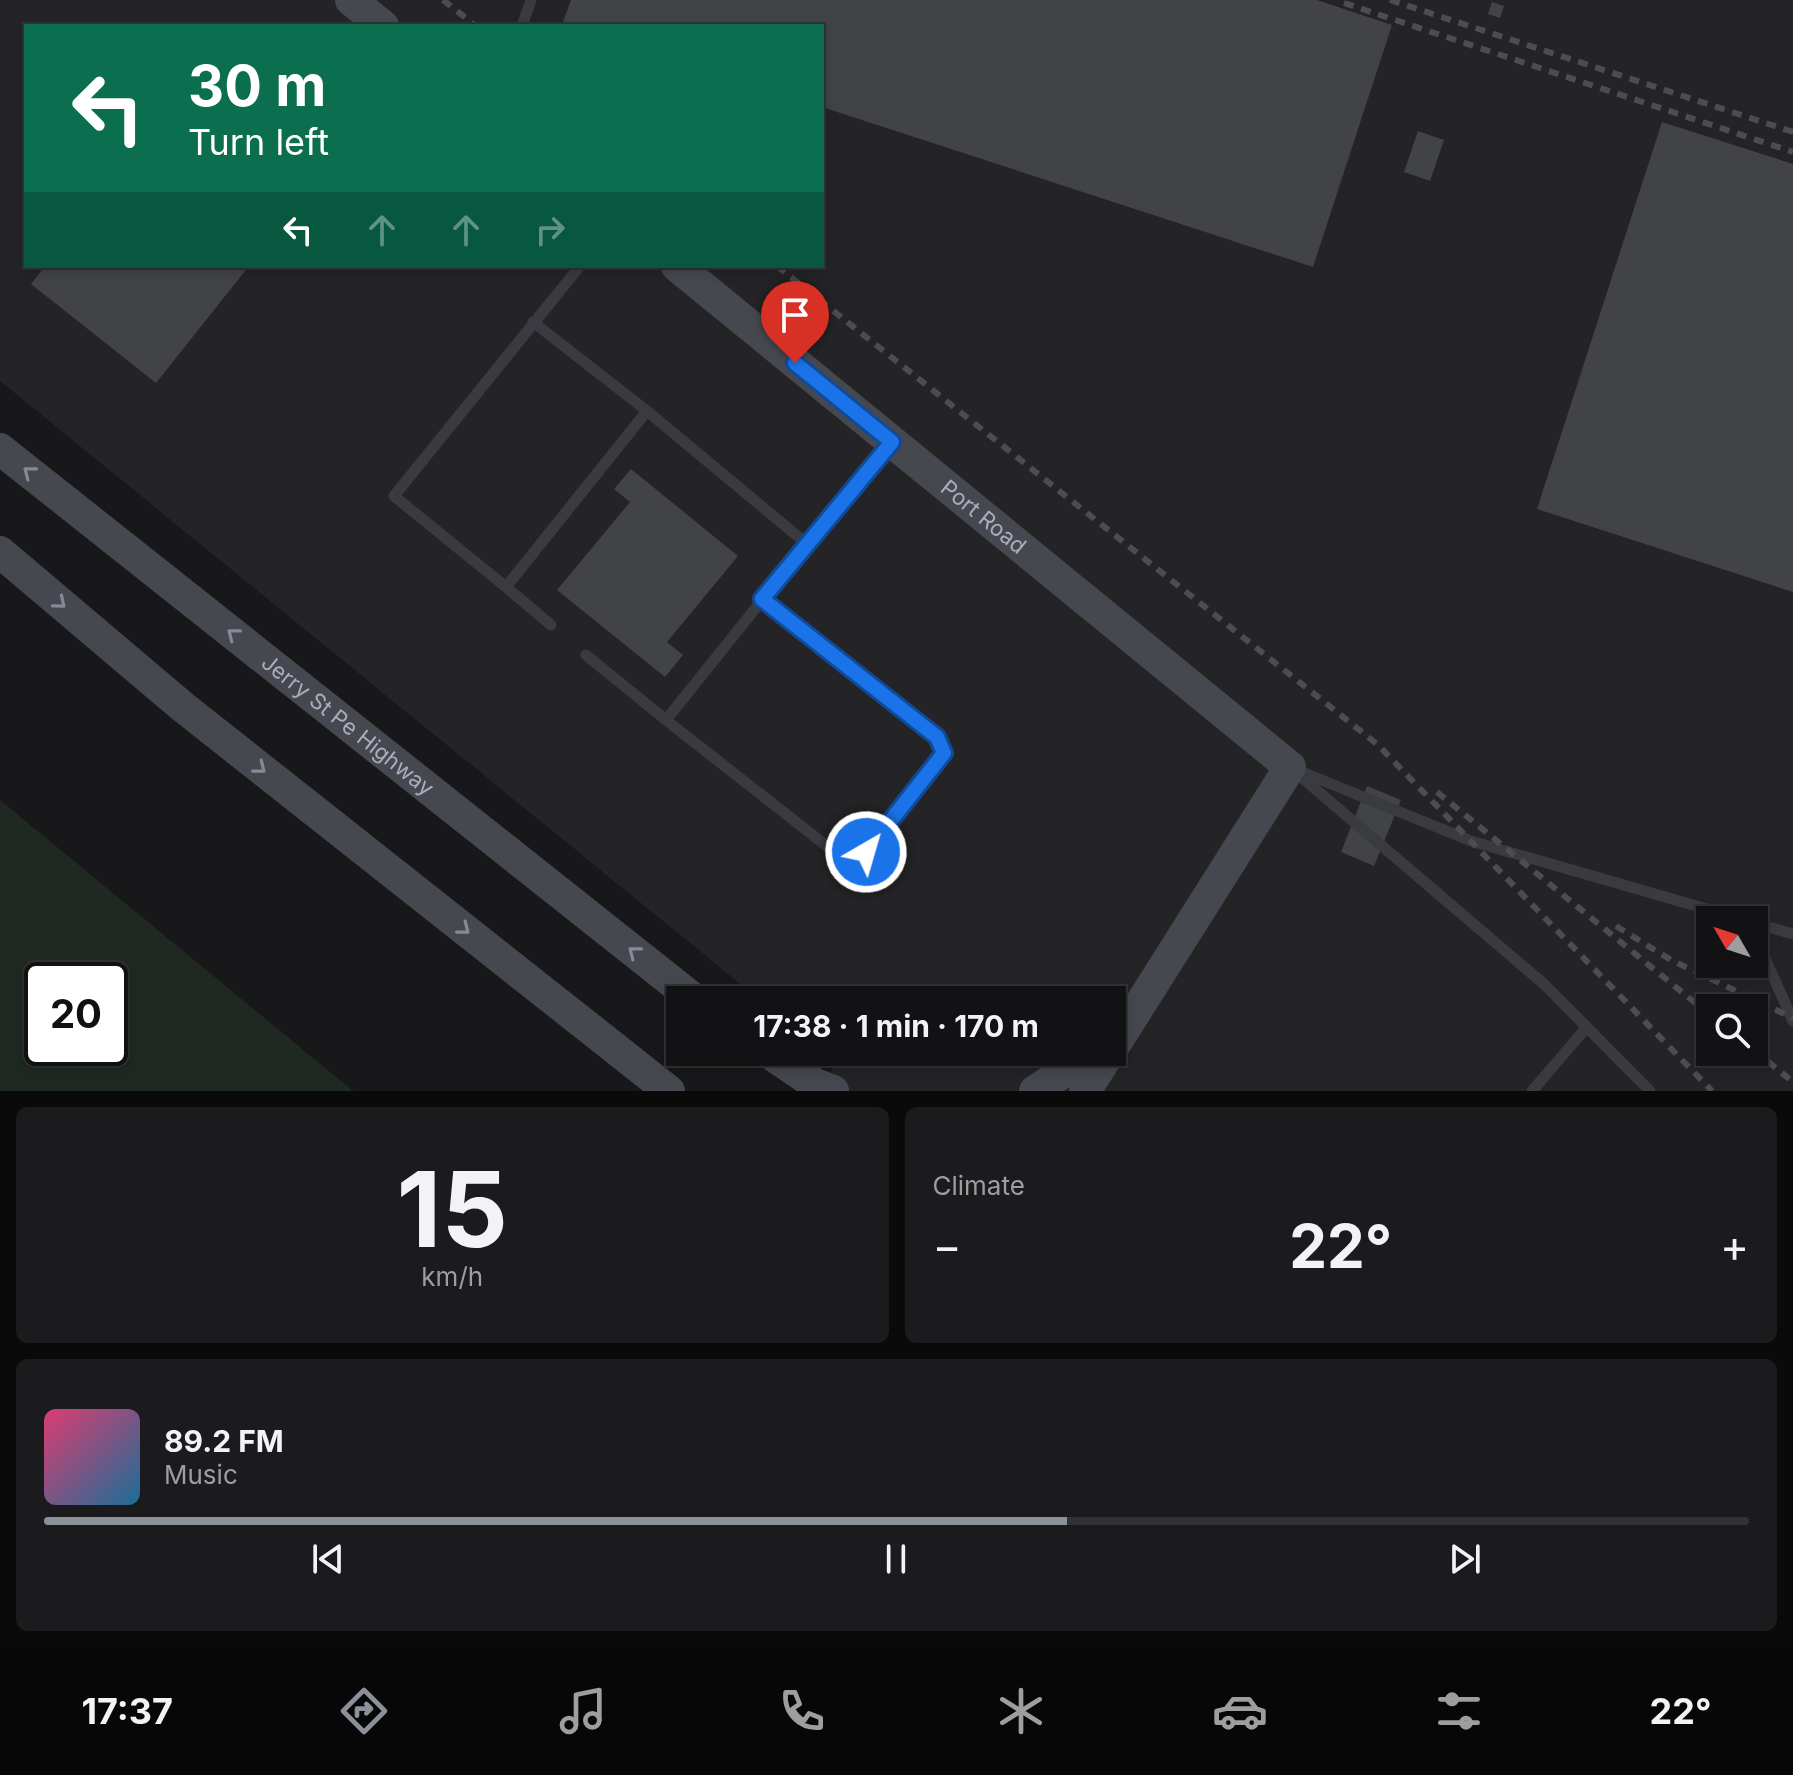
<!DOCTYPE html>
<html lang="en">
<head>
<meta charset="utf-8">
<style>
  body { margin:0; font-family:Inter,sans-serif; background:#1b1b1d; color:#f1f3f6; height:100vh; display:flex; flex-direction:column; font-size:30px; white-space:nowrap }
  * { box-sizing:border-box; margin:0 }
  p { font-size:26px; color:#9c9ea0 }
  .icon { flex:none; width:44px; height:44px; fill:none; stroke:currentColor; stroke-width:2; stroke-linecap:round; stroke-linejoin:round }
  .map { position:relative; height:1091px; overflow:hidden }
  .panel { display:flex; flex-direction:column; gap:16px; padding:16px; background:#0a0a0b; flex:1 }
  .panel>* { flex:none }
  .guide { position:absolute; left:24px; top:24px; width:800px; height:244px; border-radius:0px; box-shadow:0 4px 12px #0003,0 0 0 2px #313234; background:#0b6e4f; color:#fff; overflow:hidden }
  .needle { width:52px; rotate:309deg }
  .controls { position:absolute; left:1696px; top:906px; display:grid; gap:16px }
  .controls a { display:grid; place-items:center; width:72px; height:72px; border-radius:0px; background:#121214; box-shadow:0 4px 12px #0003,0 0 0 2px #313234; font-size:40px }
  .speed { position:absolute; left:24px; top:962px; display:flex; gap:16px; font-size:40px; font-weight:700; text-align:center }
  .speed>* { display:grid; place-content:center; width:104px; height:104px; border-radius:50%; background:#121214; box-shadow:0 4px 12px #0003,0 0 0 2px #313234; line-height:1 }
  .speed .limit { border:4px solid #111; border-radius:12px; background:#fff; color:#111 }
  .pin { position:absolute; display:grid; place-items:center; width:68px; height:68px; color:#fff; margin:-82px -34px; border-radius:50% 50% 50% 0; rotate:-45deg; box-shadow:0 0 8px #0007 }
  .pin .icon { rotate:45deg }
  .me { position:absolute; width:88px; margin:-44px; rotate:38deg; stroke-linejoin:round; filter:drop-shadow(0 0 6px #0008) }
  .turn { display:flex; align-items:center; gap:28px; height:168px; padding:0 32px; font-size:36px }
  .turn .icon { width:104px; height:104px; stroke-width:2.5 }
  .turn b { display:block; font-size:56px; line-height:68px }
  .lanes { display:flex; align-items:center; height:76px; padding:0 32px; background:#0003; justify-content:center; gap:40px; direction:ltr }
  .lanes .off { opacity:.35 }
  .big { font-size:60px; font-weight:700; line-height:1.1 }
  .panel .card { flex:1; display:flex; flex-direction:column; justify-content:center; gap:12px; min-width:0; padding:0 28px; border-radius:12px; background:#1b1b1d }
  .panel .dial { align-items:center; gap:0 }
  .dial b { font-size:104px; line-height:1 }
  .song { display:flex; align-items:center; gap:24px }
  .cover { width:96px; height:96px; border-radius:12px; background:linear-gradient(135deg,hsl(340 70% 55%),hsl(200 70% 35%)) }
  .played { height:8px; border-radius:4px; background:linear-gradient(90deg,#8c9099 60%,#313234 60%) }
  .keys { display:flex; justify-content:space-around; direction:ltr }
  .heat { display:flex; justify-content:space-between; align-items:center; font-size:44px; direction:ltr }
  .panel .tiles { flex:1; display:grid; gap:16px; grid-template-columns:1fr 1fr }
  .card:last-child { grid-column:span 2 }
  .trip { position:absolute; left:666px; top:986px; width:460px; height:80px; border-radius:0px; background:#121214; box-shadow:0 4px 12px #0003,0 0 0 2px #313234; font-weight:700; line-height:80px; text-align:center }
  .menu { display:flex; height:128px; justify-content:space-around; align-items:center; background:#070708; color:#9c9ea0 }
  .menu .icon { width:56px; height:56px }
  .menu .on { color:#8c9099 }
  .menu b { font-size:36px; color:#f1f3f6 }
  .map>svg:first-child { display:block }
  .built { fill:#242427; fill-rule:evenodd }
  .green { fill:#1f2921; fill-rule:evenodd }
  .building { fill:#424347 }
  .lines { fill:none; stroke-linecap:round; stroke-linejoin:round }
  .lane { stroke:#3a3b41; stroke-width:11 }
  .secondary { stroke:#464850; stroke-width:32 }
  .rail { stroke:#4b4d55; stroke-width:6; stroke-dasharray:10 8; stroke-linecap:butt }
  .oneway { stroke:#868a96 }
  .route-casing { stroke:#114b97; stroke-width:20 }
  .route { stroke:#1a73e8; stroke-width:14 }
  .labels { text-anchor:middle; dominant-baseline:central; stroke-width:8; stroke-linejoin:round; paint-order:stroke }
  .street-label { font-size:22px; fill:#a9aebb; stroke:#131315 }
</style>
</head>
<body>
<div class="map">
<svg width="1793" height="1091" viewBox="0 0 1793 1091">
  <rect width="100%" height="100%" fill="#18181a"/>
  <path class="built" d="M0,0H1793V1091H823L835,1062L824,1052H1112V1000H760L0,381ZM26,26H822V266H26ZM1710,920H1754V964H1710ZM1710,1008H1754V1052H1710Z"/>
  <path class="green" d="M0,800L353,1091H0ZM42,980H110V1048H42Z"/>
  <path class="building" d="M571,0H1317L1392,25L1313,267L822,107V26H575L563,22Z
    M1492,2L1504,6L1500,18L1488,14Z
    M1662,122L1793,164V592L1537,509Z
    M1418,131L1444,140L1430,181L1404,172Z
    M45,266H249L156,383L31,284Z
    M631,469L738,556L667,642L683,655L665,677L557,590L630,502L614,489Z
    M1367,786L1401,800L1374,866L1341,852Z"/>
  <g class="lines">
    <path class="lane" d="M522,26L531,0
      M533,322L647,411
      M807,544L891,443
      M506,587L394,496L580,266
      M551,625L506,587L647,411L807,544L666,720L586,655
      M666,720L847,862L866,852L944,753L937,737L762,599
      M1293,770L1544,984L1650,1091
      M1302,772L1471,841L1745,920
      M1754,923L1793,934
      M1754,934L1793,1021
      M1532,1091L1587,1027"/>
    <g class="secondary">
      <path d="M351,0L383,26"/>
      <path id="s1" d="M677,266L1290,767L1112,1049"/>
      <path id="s2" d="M0,449L695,1000"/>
      <path d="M0,552L183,707L669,1091"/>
      <path d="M768,1052L815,1084L833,1091"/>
      <path d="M1035,1091L1094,1052"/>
      <path d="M1085,1091L1110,1052"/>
    </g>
    <path class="rail" d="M443,0L476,26
      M1390,0L1793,132
      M1344,3L1793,152
      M777,266L1377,744L1712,1091
      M1437,792L1710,1015
      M1616,926L1671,960L1793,1018
      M1754,1050L1793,1082"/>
  </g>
  <defs><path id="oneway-chevron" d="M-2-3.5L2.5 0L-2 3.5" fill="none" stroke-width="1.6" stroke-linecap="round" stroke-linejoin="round" transform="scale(2)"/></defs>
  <g class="oneway">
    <use href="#oneway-chevron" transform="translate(29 472) rotate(-142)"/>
    <use href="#oneway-chevron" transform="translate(60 603) rotate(40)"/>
    <use href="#oneway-chevron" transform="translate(233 634) rotate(-142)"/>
    <use href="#oneway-chevron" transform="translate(260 768) rotate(38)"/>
    <use href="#oneway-chevron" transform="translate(464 929) rotate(38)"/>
    <use href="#oneway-chevron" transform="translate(634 952) rotate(-142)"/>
  </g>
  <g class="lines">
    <g class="route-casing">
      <path id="route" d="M795,363L892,442L762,599L937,737L944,753L866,852"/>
    </g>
    <use href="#route" class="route"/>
  </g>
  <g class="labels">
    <g class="street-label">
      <text stroke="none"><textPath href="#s1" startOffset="396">Port Road</textPath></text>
      <text stroke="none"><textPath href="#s2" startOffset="444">Jerry St Pe Highway</textPath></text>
    </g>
  </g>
</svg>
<div class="controls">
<a><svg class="needle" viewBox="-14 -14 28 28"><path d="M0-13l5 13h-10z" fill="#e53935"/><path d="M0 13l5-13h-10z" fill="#9c9ea0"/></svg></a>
<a><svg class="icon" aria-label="search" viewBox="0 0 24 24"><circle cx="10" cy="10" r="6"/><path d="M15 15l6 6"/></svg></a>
</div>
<div class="speed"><div class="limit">20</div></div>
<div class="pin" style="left:795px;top:363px;background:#d93025"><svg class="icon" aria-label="arrive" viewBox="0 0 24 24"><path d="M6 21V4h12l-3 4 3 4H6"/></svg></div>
<svg class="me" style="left:866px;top:852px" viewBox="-20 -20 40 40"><circle r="17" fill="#1a73e8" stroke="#fff" stroke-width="3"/><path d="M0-11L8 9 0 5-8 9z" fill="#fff"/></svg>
<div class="trip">17:38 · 1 min · 170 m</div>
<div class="guide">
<div class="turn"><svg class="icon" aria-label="left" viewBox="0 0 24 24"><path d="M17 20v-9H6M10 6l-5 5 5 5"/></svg><div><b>30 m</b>Turn left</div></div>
<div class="lanes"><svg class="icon" aria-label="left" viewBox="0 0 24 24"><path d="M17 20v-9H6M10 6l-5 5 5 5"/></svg><svg class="icon off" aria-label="ahead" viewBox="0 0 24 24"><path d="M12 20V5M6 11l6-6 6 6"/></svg><svg class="icon off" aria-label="ahead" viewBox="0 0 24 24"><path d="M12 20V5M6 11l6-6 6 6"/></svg><svg class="icon off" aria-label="right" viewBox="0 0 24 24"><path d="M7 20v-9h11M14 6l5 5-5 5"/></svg></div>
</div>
</div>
<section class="panel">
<div class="tiles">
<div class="card dial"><b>15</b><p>km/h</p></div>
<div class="card"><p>Climate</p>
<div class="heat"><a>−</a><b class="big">22°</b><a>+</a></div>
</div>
<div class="card">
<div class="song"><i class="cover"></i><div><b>89.2 FM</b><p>Music</p></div></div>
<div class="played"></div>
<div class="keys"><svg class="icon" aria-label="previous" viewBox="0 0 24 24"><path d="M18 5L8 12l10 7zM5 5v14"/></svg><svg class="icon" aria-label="pause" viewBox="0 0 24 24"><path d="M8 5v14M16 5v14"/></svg><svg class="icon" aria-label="next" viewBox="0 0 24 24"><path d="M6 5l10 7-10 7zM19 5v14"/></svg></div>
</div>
</div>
</section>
<nav class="menu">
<b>17:37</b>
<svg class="icon on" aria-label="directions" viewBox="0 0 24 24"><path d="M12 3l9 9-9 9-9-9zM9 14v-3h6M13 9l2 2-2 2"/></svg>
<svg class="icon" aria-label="music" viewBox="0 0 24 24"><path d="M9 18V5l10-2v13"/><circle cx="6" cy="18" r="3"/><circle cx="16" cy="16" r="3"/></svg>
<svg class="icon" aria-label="phone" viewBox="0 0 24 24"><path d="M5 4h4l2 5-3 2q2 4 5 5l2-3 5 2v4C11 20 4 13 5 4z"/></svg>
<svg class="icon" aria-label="climate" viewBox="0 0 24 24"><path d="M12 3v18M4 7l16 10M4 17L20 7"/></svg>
<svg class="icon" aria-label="car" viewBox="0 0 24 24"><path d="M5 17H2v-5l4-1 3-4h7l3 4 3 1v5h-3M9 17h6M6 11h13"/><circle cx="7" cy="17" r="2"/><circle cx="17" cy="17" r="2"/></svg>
<svg class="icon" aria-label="filters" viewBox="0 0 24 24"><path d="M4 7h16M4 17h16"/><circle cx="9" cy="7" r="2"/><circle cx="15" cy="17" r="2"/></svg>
<b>22°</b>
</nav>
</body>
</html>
